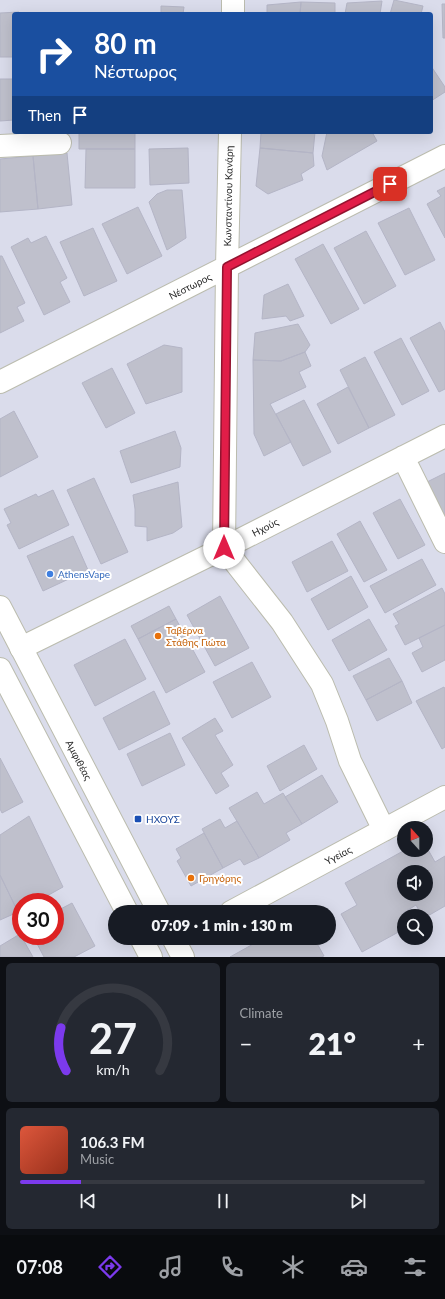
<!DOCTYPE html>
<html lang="en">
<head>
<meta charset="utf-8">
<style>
  body { margin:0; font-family:Lato,sans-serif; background:#242831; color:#f1f3f6; height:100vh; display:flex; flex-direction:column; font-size:15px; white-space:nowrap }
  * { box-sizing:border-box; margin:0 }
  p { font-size:13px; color:#9ea1a6 }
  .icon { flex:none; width:22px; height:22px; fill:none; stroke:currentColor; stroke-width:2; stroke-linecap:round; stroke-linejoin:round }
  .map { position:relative; height:957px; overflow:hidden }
  .details { display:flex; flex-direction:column; gap:6px; padding:6px; background:#0d0f14; flex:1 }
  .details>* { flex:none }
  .top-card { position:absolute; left:12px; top:12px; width:421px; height:122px; border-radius:4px; box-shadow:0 4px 16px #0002; background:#1a4fa0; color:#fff; overflow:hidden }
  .needle { width:26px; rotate:339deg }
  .tools { position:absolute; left:397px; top:821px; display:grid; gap:8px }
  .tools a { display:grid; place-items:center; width:36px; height:36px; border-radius:50%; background:#171b24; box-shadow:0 4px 16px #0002; font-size:20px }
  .speed { position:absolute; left:12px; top:893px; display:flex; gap:8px; font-size:20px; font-weight:700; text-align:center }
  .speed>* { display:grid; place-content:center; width:52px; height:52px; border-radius:50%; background:#171b24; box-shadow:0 4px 16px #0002; line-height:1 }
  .speed .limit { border:6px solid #d22; background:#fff; color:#111 }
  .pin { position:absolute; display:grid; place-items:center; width:34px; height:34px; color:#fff; margin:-17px; border-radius:8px; box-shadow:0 2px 6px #0006 }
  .me { position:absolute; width:44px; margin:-22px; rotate:0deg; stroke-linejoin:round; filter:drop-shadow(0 0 3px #0008) }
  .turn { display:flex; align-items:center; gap:14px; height:84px; padding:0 16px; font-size:18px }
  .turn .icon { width:52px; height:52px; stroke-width:2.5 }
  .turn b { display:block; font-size:28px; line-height:34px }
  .then { display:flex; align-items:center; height:38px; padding:0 16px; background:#0003; gap:8px; font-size:15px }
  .big { font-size:30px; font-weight:800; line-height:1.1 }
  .details .widget { flex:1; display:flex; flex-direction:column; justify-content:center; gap:6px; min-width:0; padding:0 14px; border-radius:6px; background:#242831 }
  .details .dial { align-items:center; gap:0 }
  .dial svg { height:104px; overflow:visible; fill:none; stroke:#363941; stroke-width:7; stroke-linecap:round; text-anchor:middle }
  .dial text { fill:#f1f3f6; stroke:none }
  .song { display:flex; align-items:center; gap:12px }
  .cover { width:48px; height:48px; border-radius:6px; background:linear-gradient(135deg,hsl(10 70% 55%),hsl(10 70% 35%)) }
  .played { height:4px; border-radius:2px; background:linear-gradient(90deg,#7c3aed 15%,#363941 15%) }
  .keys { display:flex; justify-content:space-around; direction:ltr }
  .heat { display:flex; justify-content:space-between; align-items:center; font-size:22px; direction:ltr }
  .details .tiles { flex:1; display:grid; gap:6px; grid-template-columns:1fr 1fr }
  .widget:last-child { grid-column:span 2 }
  .trip { position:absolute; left:108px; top:905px; width:228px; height:40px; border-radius:20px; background:#171b24; box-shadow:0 4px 16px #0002; font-weight:800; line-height:40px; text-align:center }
  .dock { display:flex; height:64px; justify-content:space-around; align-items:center; background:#090b0e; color:#9ea1a6 }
  .dock .icon { width:28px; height:28px }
  .dock .on { color:#7c3aed }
  .dock b { font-size:18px; color:#f1f3f6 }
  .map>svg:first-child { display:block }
  .building { fill:#bfc0cc; stroke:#b4b5c6; fill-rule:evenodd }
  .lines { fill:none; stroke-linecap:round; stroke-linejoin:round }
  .street-casing { stroke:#bbbcae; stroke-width:24 }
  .secondary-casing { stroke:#bbbcae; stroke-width:24 }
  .street { stroke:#fff; stroke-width:22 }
  .secondary { stroke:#fff; stroke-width:22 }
  .route-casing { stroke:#92132f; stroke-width:10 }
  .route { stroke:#e11d48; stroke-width:7 }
  .shop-dot { fill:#3f7fe0; stroke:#fff; stroke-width:1.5 }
  .food-dot { fill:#e8710a; stroke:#fff; stroke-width:1.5 }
  .transit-dot { fill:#1a4fb4; stroke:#fff; stroke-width:1.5 }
  .labels { text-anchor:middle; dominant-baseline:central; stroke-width:4; stroke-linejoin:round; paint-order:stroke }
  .street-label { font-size:10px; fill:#282828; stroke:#fff }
  .shop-label { font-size:10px; fill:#366cbe; stroke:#fff; text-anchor:start }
  .food-label { font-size:10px; fill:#c56008; stroke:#fff; text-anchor:start }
  .transit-label { font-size:10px; fill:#164399; stroke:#fff; text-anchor:start }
</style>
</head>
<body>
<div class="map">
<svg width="445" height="957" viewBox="0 0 445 957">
  <rect width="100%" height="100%" fill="#dadceb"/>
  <path class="building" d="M394,0L423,6L421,14H390Z
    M382,1L380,14H345L347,3Z
    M301,2L335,3V14H300Z
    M301,2L300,14H267V5Z
    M442,4H445V38H443Z
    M161,6L184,7L183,14H161Z
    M19,12V14H14V57H0V13Z
    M431,66L445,87V92L431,101Z
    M0,79H14V120L0,121Z
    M79,132H135V149H79Z
    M261,132H315L313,153L260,148Z
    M327,132H372L377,141L327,170L322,156Z
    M188,148L189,183L150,185L149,149Z
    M260,148L313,153L314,166L301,174L303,180L268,194L256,186Z
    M86,149H135V188H85Z
    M67,153L72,205L38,209L33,156Z
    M33,156L38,209L0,212V159Z
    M445,187V238L427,204L441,196L437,191Z
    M167,190H182L186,238L167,250L149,202L157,194Z
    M138,207L162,256L127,274L102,224Z
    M409,208L435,260L405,275L378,223Z
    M93,228L117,281L84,296L60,242Z
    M366,231L396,286L364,304L334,248Z
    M46,236L67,278L60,282L70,302L44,315L11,247L28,238L31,243Z
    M323,244L359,309L331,324L295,259Z
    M0,256H2L25,303L17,307L24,321L0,333Z
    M288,284L304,316L290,321L286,316L262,319L264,295Z
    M440,322L445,332V389L439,392L410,338Z
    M298,324L310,345L305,352L281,361L253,360L255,333Z
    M401,338L429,391L402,405L374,352Z
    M164,345L182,348V392L146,404L127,364Z
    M305,352L311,366L299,372L306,387L270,404L291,442L264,456L254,434L253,360L281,361Z
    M365,357L395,415L369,428L340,370Z
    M112,368L135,413L106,428L82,383Z
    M348,387L369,428L338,444L317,404Z
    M304,400L331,452L303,466L276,414Z
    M14,411L38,457L0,477V419Z
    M175,431L181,448L180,467L131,483L120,451Z
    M445,473V518L427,482Z
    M94,478L128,552L101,564L67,490Z
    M178,482L182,527L173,533L147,541V527L135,526V509L133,495Z
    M53,490L69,525L19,549L7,525L11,523L4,509L36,494L38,497Z
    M400,499L425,545L398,559L373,513Z
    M360,521L387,570L364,582L337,534Z
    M73,536L88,570L43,591L27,556Z
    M332,541L348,571L307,592L292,562Z
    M422,559L436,585L385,613L370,586Z
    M351,576L368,607L328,630L311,599Z
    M442,588L445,594V625L405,645L395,626L399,624L393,614Z
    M220,596L249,648L215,666L187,615Z
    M169,606L176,619L138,639L131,626Z
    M176,619L205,672L166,693L138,639Z
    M369,619L387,650L349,671L332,640Z
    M445,625V660L422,672L412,653L423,647L419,638Z
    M125,639L146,679L95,706L74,665Z
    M389,658L402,681L366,700L353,676Z
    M252,662L271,697L232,718L213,682Z
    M402,681L412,703L377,721L366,700Z
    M444,687L445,689V747L442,749L416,701Z
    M154,691L170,724L119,750L103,718Z
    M215,718L223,731L215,735L233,765L221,773L229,786L216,794L182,738Z
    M170,733L185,765L142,786L127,754Z
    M304,745L317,769L280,791L267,766Z
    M0,758L23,802L2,813L0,809Z
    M322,775L338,802L302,824L285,797Z
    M257,792L264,804L283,793L302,824L286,833L290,840L259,858L229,808Z
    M29,816L63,887L36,902H21V910L18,912L0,875V835Z
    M220,819L225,828L237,821L259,858L244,865L240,859L223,868L202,829Z
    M204,833L223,868L191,886L177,861L181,858L176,849Z
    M426,846L435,862L445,856V906L426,917L422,916L416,905L403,913L405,916L404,929L362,952L341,914L357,905L345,883L405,850H426ZM404,872H426V894H404Z
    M0,875L18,912L0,920Z
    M72,903L95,946L74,957H44L33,936H55V912Z
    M20,934L33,957H0V946Z
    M264,938H314L324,956L321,957H230Z"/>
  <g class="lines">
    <g class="street-casing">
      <path id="street" d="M233,14V0
        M230,132L227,267L224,548L282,622L322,684L337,721L350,761L384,830
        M0,146L60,143
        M0,382L445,156
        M403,457L445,542
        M21,648L224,548L445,436
        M231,912L445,797"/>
    </g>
    <g class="secondary-casing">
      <path id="secondary" d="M0,607L159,912
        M0,669L127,912
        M141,938L151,957
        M173,938L183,957"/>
    </g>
    <use href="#street" class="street"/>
    <use href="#secondary" class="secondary"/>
  </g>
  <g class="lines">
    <g class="route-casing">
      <path id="route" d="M224,548L227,267L390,184"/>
    </g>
    <use href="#route" class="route"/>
  </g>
  <circle class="shop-dot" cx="50" cy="574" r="4"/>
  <g class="food-dot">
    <circle cx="158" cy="636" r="4"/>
    <circle cx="191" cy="878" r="4"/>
  </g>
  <rect class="transit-dot" x="134" y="815" width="8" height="8" rx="2"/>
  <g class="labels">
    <g class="street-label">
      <text transform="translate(228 196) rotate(-89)">Κωνσταντίνου Κανάρη</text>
      <text transform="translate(190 286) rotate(-27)">Νέστωρος</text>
      <text transform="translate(265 527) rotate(-27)">Ηχούς</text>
      <text transform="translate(79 760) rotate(62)">Αμφιθέας</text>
      <text transform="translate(338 855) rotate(-28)">Υγείας</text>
    </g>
    <g class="shop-label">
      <text x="58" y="574">AthensVape</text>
    </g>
    <g class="food-label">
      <text x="166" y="630">Ταβέρνα<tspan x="166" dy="12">Στάθης Γιώτα</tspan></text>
      <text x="199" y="878">Γρηγόρης</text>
    </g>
    <g class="transit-label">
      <text x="146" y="819">ΗΧΟΥΣ</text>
    </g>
  </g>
</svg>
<div class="tools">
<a><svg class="needle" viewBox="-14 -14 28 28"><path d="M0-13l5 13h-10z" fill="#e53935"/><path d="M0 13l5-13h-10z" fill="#9ea1a6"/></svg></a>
<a><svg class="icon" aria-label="sound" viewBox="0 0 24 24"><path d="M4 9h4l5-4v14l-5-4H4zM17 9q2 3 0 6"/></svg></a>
<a><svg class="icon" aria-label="search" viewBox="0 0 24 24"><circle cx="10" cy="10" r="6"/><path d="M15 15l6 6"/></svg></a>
</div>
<div class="speed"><div class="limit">30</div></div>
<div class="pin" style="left:390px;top:184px;background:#d93025"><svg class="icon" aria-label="arrive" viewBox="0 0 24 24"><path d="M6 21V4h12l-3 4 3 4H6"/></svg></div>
<svg class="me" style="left:224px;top:548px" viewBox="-20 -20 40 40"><circle r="19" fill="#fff"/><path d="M0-13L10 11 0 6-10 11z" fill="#e11d48"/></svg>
<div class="trip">07:09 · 1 min · 130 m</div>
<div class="top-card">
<div class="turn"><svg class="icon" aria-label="right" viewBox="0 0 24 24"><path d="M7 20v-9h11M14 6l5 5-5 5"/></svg><div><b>80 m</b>Νέστωρος</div></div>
<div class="then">Then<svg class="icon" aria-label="arrive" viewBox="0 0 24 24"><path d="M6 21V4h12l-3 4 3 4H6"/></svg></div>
</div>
</div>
<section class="details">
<div class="tiles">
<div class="widget dial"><svg viewBox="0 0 100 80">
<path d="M14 69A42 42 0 1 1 86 69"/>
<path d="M14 69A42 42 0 0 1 10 36" stroke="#7c3aed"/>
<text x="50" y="56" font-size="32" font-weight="700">27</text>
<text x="50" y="72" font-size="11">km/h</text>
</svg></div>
<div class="widget"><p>Climate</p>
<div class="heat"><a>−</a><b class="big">21°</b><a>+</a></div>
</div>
<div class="widget">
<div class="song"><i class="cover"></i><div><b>106.3 FM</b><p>Music</p></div></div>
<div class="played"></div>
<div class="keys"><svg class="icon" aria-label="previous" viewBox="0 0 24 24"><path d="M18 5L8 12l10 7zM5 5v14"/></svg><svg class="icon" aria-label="pause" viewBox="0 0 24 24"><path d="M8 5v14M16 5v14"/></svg><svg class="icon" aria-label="next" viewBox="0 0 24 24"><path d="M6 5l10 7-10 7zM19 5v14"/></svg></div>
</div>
</div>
</section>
<nav class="dock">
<b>07:08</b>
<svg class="icon on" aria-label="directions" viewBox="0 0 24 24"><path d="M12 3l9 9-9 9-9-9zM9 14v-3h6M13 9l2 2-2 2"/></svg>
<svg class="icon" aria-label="music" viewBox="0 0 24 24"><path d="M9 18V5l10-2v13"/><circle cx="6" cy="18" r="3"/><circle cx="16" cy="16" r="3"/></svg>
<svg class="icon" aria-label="phone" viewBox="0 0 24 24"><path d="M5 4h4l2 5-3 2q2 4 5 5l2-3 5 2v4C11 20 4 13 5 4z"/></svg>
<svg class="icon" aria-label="climate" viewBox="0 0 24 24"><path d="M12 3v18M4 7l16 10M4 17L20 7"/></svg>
<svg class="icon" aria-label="car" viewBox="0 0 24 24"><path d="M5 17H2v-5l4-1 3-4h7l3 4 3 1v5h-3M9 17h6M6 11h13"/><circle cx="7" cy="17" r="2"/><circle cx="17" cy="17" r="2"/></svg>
<svg class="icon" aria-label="filters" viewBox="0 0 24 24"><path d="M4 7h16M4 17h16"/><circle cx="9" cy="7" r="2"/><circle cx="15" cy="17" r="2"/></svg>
</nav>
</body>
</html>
